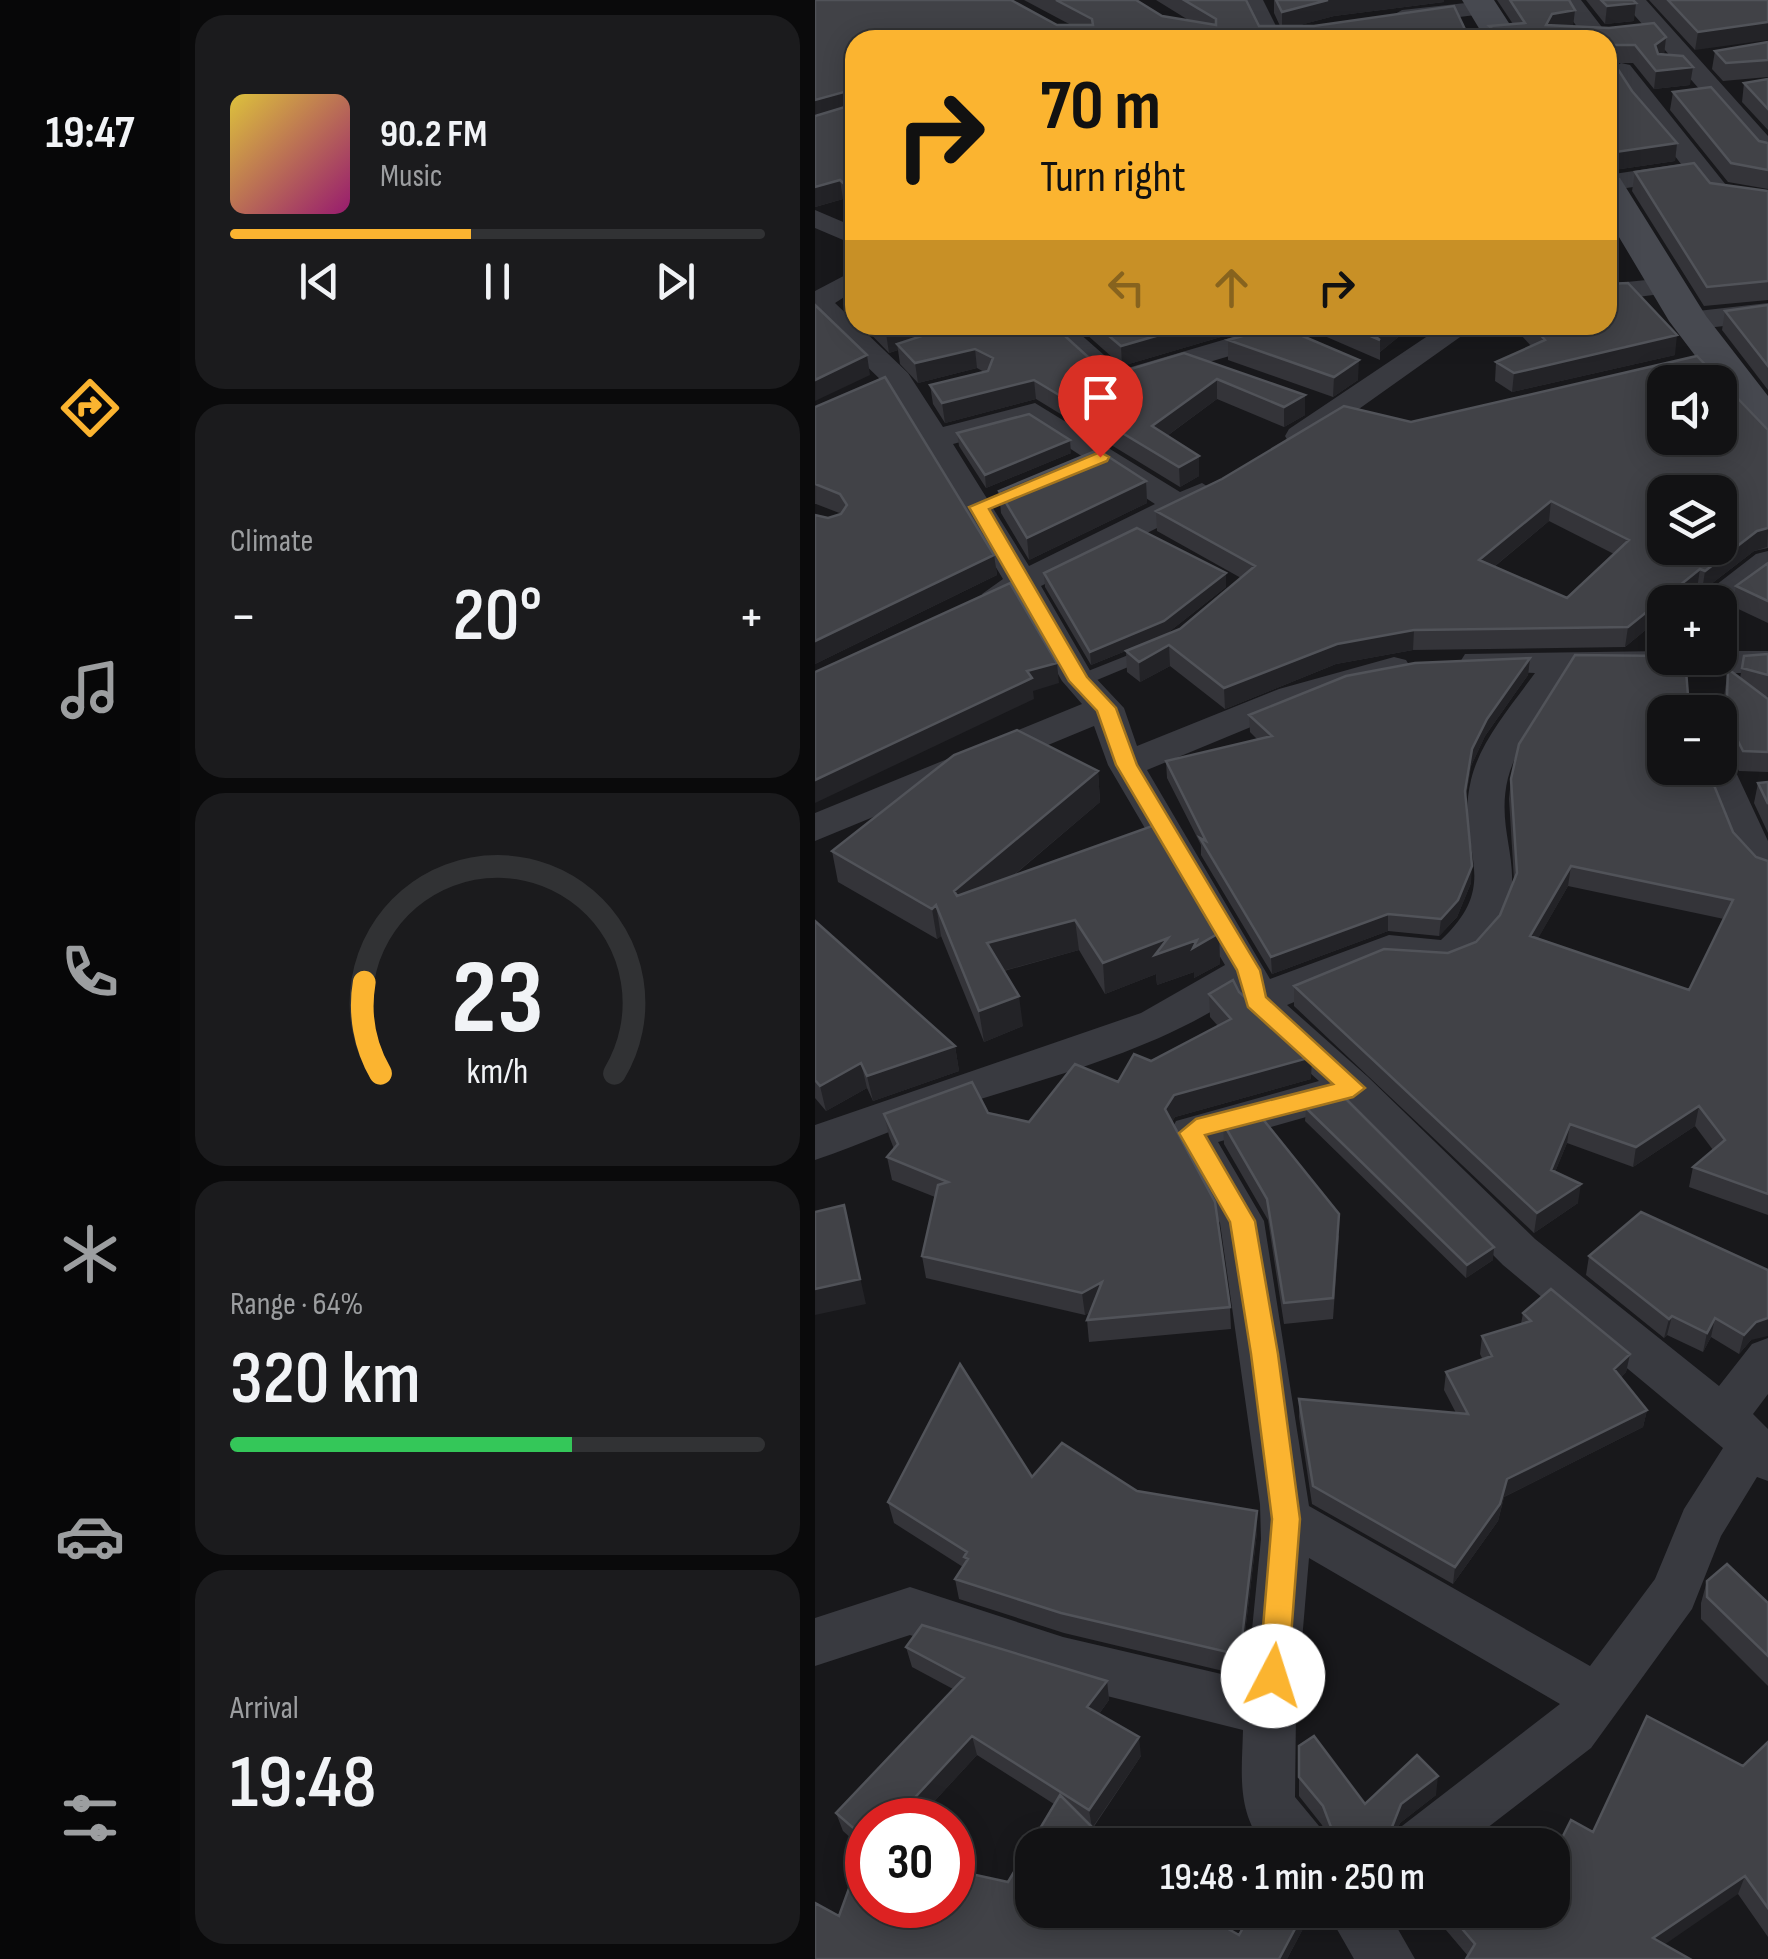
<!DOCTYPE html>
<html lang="en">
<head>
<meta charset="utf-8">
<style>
  body { margin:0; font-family:"Sofia Sans Condensed",sans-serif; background:#1b1b1d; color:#f1f3f6; height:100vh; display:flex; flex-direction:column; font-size:38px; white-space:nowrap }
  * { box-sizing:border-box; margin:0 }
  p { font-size:32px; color:#9c9ea0 }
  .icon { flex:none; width:55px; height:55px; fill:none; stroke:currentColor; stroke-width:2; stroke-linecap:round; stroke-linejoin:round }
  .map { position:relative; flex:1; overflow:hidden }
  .panel { display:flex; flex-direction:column; gap:15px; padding:15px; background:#0a0a0b; width:635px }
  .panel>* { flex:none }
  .banner { position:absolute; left:30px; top:30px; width:772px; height:305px; border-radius:30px; box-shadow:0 5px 25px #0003,0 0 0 2px #313234; background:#fbb430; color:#111; overflow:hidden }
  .tools { position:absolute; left:832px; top:365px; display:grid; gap:20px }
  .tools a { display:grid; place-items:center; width:90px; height:90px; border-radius:20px; background:#121214; box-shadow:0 5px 25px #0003,0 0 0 2px #313234; font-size:50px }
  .speed { position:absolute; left:30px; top:1798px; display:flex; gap:20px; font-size:50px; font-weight:700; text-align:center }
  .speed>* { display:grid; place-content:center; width:130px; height:130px; border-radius:50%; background:#121214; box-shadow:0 5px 25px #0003,0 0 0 2px #313234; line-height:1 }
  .speed .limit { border:15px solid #d22; background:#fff; color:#111 }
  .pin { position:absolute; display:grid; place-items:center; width:85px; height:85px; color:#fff; margin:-102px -42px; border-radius:50% 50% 50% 0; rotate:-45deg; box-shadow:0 0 10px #0007 }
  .pin .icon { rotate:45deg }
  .me { position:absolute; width:110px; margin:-55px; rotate:5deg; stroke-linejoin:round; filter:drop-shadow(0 0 8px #0008) }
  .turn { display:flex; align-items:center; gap:35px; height:210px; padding:0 30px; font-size:45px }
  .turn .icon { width:130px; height:130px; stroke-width:2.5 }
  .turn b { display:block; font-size:70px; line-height:85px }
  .lanes { display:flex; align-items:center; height:95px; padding:0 30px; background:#0003; justify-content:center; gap:50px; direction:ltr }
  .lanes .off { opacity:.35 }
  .big { font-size:75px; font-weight:600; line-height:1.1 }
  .panel .card { flex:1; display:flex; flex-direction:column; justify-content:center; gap:15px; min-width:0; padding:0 35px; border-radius:30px; background:#1b1b1d }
  .panel .dial { align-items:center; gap:0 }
  .dial svg { height:260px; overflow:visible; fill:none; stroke:#313234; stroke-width:7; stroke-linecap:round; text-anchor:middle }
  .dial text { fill:#f1f3f6; stroke:none }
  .song { display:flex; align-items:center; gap:30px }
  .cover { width:120px; height:120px; border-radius:15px; background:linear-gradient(135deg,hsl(50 70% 55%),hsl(320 70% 35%)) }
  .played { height:10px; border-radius:5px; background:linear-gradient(90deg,#fbb430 45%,#313234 45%) }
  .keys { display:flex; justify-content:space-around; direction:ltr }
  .heat { display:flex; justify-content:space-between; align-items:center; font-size:55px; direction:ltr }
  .charge { height:15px; border-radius:8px; background:linear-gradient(90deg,#34c759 64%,#313234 0) }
  .trip { position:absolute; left:200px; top:1828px; width:555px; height:100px; border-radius:30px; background:#121214; box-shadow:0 5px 25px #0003,0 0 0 2px #313234; font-weight:600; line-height:100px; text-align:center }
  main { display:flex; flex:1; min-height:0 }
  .tab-bar { display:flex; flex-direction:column; width:180px; justify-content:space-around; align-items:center; background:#070708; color:#9c9ea0 }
  .tab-bar .icon { width:70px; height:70px }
  .tab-bar .selected { color:#fbb430 }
  .tab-bar b { font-size:45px; color:#f1f3f6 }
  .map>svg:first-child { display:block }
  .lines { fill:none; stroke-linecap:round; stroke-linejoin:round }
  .lane { fill:#393a40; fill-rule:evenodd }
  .street { fill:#393a40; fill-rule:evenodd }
  .secondary { fill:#474950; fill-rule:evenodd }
  .wall { fill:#343439; fill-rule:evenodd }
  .shaded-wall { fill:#232327 }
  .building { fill:#414247; stroke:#515359; stroke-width:2.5; fill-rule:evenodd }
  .route { fill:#fbb430; stroke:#a3751f; stroke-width:2.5 }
</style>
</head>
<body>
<main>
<nav class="tab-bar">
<b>19:47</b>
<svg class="icon selected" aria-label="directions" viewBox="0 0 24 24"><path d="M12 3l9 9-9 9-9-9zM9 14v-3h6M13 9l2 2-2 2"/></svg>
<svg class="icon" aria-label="music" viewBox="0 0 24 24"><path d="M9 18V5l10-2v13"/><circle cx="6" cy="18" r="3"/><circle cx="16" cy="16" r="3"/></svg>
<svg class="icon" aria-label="phone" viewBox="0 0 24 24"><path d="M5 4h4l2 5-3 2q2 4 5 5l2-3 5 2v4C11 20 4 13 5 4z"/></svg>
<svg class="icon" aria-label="climate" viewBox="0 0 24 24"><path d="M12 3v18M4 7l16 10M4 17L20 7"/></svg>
<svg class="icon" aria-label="car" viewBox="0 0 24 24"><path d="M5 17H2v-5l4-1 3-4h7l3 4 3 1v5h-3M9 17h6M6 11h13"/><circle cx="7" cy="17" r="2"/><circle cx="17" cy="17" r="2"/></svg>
<svg class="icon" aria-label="filters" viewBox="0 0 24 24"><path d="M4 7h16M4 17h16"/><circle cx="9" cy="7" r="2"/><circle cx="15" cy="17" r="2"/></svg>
</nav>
<section class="panel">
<div class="card">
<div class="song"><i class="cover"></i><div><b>90.2 FM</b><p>Music</p></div></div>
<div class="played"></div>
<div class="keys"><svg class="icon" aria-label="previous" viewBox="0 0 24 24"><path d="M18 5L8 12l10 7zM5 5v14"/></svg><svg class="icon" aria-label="pause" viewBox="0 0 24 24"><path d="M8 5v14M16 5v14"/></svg><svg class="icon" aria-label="next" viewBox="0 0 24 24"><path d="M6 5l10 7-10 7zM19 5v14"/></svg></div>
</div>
<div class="card"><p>Climate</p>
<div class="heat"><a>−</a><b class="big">20°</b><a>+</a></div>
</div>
<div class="card dial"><svg viewBox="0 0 100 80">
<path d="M14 69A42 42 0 1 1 86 69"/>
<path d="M14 69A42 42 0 0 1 9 41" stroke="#fbb430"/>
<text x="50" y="56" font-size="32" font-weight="700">23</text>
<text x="50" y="72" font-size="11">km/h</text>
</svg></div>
<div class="card"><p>Range · 64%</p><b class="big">320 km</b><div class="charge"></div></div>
<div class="card"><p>Arrival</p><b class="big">19:48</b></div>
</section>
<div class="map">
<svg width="953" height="1959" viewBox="0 0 953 1959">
  <rect width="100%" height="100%" fill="#18181b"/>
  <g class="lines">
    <path class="lane" d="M336,646L345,651L342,655L270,685H258L255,681L258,677Z"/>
    <path class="street" d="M424,0H448L468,40H444Z
      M742,0H766L793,35L790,40H772Z
      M806,0H831L953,136V160L944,157Z
      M669,1L677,3V13L587,24L575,17L587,10Z
      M806,63L815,65L911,185L953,192V208L893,198L877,178L792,191V175L866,164L794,70Z
      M0,210L40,227V245L0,228Z
      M40,270V290L20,303L93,373L128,427L220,403L365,492L387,483L403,493L398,500L226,586L277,674L309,708L322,746L464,689L579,657L591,660L596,668L591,676L489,705L332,770L455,979L574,935L626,940C690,880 639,850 656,780C665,741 697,705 720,673L650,670L645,662L650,654L850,651V658H905V651H953V673H755C734,706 703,739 693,778C678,839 719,874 679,933C672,944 659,960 647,966C627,976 600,962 579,964C550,966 500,994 472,1005L553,1077L720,1239L904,1386L937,1344L953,1338V1394L938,1414L953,1429V1481L942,1477L906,1536L877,1609L776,1748L650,1845H579L587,1826L745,1704L494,1558L481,1711L480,1797L504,1826L512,1845H449C421,1811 427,1771 428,1730L248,1685L95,1635L0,1666V1618L95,1587L248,1637L432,1680L446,1539L445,1504L405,1223L355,1133L361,1121L504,1081L427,1012L420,997C336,1052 238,1076 143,1106C95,1122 48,1144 0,1160V1125L326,1013L410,965L293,765L279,726L0,841V813L267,704L247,681L200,599L184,604L172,601L167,594L188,579L70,384L0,316V291ZM216,423L340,504L214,566L138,444ZM530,1106L688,1265L908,1448L869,1509L840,1579L775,1666L494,1506L449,1221L403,1142Z
      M851,278L861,280L865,286L861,292L792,301V284Z
      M953,303V321L874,330L860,321L874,312Z
      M224,325H255L306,370L459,325L472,327L476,333L472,339L306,388L286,383Z
      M629,325H662L496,443H474L470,436L474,429Z
      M953,551V576L907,609L905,602H879L941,554Z
      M905,757L914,759L919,768L953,841V881C913,870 898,803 883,768H905Z
      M511,1910H572L600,1959H539Z"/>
    <path class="secondary" d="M647,0H679L705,40H671Z
      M792,175L805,178L891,316L953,396V437L938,433L905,389V382H900L854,321L792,217Z"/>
  </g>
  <path class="wall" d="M0,0L242,25H256L209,0H321L347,16L375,21L341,0H431L444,26H465L459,13V0H629V2L519,16L481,26L655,40H40V211L28,199L0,207Z
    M682,0H754L758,26L851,37L849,54L875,85L839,89L818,63H799L817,91L862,143L860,161L799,170L792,164V40H673L674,26L698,24Z
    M771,0H818L819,21L790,24Z
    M834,0H953L880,50Z
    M900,51L953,60V77L908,81L897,69Z
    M953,79V130L927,102L929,83Z
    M858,92L944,141L953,143V189L913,182L855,110Z
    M820,172L953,191V300L889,306L817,191Z
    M953,305V390L907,330L910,311Z
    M47,325H132V328L306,372L369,353L490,395V415L469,427L402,399L352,436L384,456V476L365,487L221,399L130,423L118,404L115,385L169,372L162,368L103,383L85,364L83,350L74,353Z
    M261,325H434L433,329L307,366Z
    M484,325H598L565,352V360Z
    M697,325H792L860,355L697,392L680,381L681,362L716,346Z
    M413,340L543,380L518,397L413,360Z
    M0,407L179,555L182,575L0,664V515L13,518L27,514L1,504H0Z
    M596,422L953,430V548L939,551L887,591L882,589L850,602V614L810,647L598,650L521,664L410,709L355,666L325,682L312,672L311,651L365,629L426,578L342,531L341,511ZM734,521L799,554L752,598L679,567Z
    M142,433L256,453L171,488L144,446Z
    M331,481L332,503L214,560L186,513L184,491Z
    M953,563V623L917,606L921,586Z
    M229,573H411V587L350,635L276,665L230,587Z
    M953,654V697L949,696L953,699V772L924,771L917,757L906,753L905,755V712H850L918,832L941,857L953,861V1215L874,1187L878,1167L898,1150L880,1126L818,1167L752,1143L740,1172L763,1203L719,1233L479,1006V986L633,953L661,942L685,915L699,880L694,799L696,779L873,695L909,697L913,669L925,678L929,656ZM753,886L909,919L874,990L723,938Z
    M715,658L713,675L670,736L656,766L651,796L656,883L642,917L624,936L573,931L457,974L386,855V845L352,778L351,761L442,739L435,732L434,715Z
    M283,771L285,802L198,876L404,933L405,964L379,978V972L342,985L341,974L290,994L264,950L189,971L208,1026L169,1042L126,936L122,939L23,882L17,851Z
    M953,782V833L939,803L943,783Z
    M0,921L140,1046L144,1071L58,1101L52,1088L11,1111L0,1098Z
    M424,992L496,1079L360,1117L357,1122L415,1307L416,1329L274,1342L272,1320L275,1312L270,1315L111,1278L107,1256L120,1197L77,1180L72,1157L79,1149L74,1136L69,1114L173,1113L214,1122L303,1082L336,1061L403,1026L395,1017L394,994Z
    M491,1108L678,1260L651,1278L490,1121Z
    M408,1123L524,1236L518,1319L469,1324L453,1220L409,1144Z
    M774,1256L953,1270L936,1340L924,1354L896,1337L888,1352L852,1335L849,1338L771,1275Z
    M708,1313L815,1354L811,1372L806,1377L832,1410L828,1427L689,1497L683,1521L638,1584L497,1504L484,1417V1399L641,1413L629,1390L631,1372L668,1360L665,1354L667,1336L706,1324Z
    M217,1477L322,1491L442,1511V1532L425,1675L249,1633L144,1599L140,1579L148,1567L79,1523L73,1502Z
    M892,1581L953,1603V1686L886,1619V1603Z
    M91,1647L292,1681L294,1700L284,1714L326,1756L278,1828L371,1919L424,1935L498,1910L472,1959H0L24,1916L49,1850L28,1831L21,1813L138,1689L97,1667ZM162,1755L239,1804L193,1882L52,1905V1820H102Z
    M953,1742V1937L923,1894L653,1956L614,1910H686L701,1927L778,1832L928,1766Z
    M484,1746L550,1804L621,1795L585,1823L583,1828L628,1845H502L503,1830L509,1829L507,1825L484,1796Z"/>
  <path class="shaded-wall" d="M513,0H629V2L519,16L467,30V12Z
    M821,3L819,21L790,24L792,6Z
    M760,10L758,27L731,25L737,14Z
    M953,22V40L880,50L883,32Z
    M851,37L849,55L838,63L840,45Z
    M878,67L875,85L839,89L841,71Z
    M36,90L39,108L0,119V100Z
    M862,143L860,161L799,170L801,152Z
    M25,180L28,199L0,207V187Z
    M95,325H132V333L82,344L83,350L74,353L71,333Z
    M379,325H434L433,329L307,366L306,346Z
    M575,325H598L565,352V340L561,337Z
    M862,335L860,355L697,392L699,373Z
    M160,349L162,368L103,383L100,363Z
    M52,355L55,375L0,401V380Z
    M544,360L543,380L518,397L519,377Z
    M402,379V399L338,446L337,426Z
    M219,380L221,399L130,423L127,403Z
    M490,395V415L469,427V407Z
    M255,440L256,453L171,488L170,475Z
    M384,456V476L365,487L364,467Z
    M331,481L332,503L214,560L212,538Z
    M736,501L734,521L663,580L664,560Z
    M953,528L952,547L939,551L887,591L890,571L942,531Z
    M179,555L182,575L0,664V641Z
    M885,569L882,589L865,602H850V614L810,647L813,627Z
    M411,573V587L350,635L276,665L275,652Z
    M599,630L598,650L521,664L410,709L409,688L522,644Z
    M354,645L355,666L325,682L324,662Z
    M715,658L713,675L670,736L656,766L649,808L657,749L672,719Z
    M242,663L244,683L218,691L219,699L0,803V780L212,671Z
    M283,771L285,802L144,921L139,891Z
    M657,866L656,883L642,917L624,936L626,919Z
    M756,866L753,886L713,956L715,936Z
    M121,905L126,936L122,939L117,909Z
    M573,914V931L457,974L456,957Z
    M260,920L264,950L176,974L172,943Z
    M404,933L405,964L379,978V972L342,985L341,974L290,994L288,963L353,938Z
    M204,996L208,1026L169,1042L164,1011Z
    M140,1046L144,1071L58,1101L52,1076Z
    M497,1057L496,1079L360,1117L352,1131L350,1109L359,1095Z
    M46,1063L52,1088L11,1111L5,1086Z
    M884,1106L880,1126L818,1167L821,1147Z
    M755,1124L752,1143L733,1189L736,1170Z
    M766,1184L763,1203L719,1233L722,1213Z
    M29,1205L51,1304L0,1315V1289Z
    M679,1247L678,1260L651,1278L652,1265Z
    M287,1282L290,1304L270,1315L267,1293Z
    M857,1316L852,1335L849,1338L854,1319Z
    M900,1318L896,1337L888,1352L892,1333Z
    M953,1318V1336L936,1340L924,1354L929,1335L941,1322Z
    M815,1354L811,1372L796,1387L799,1369Z
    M832,1410L828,1427L689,1497L683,1521L638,1584L640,1567L692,1479Z
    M442,1511V1532L425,1675V1655Z
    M292,1681L294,1700L275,1726L272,1707Z
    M157,1736L162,1755L102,1820H79Z
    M324,1737L326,1756L277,1828L274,1810Z
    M623,1776L621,1795L585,1823L575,1845L577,1827L586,1804Z
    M564,1832L563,1845H546Z
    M930,1876L923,1894L833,1956L838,1938Z
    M490,1910H498L472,1959H464Z"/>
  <path class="building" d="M0,0H196L242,25H278L277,19L241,0H321L347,16L401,25V19L369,0H431L444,26H499L639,6L655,40H40V93L36,90L0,100Z
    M461,0H513L467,12Z
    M695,0H754L760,10L737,14L731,25L794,28L839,23L851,37L840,45L843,54L868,56L878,67L841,71L820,45H796L793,54L817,91L862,143L801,152L792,143V40H688L674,26L710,23Z
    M786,0H818L821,3L792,6Z
    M853,0H953V22L883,32Z
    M953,42V60L911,63L900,51Z
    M953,79V109L929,83Z
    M896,87L944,141L953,143V170L916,163L858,92Z
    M40,104V194L25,180L0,187V116Z
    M879,163L895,183L953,191V281L892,287L820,172Z
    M813,283L862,335L699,373L681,362L730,340L717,325H792V284Z
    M0,305L52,355L0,380Z
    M953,305V366L910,311Z
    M63,325H95L71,333Z
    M140,325H238L284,367L306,372L369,353L490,395L469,407L402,379L337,426L384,456L364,467L219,380L127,403L115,385L173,371L178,358L160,349L100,363L82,344Z
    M281,325H379L306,346Z
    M530,325H575L561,337L565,340Z
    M464,326L544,360L519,377L413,340Z
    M882,356L953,430V528L942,531L890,571L885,569L813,627L599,630L522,644L409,688L354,645L324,662L311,651L365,629L440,566L341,511L407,479L529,406L596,422ZM850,382H905V438H850ZM850,492H905V548H850ZM736,501L814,540L752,598L664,560Z
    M70,377L179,555L0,641V515L13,518L26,514L32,505L25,494L0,484V407Z
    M214,414L255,440L170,475L142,433Z
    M283,450L331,481L212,538L184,491Z
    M322,528L411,573L349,621L275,652L229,573Z
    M953,563V601L921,586Z
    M195,583L242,663L212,671L217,678L0,780V672Z
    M953,654V675L927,668L929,656Z
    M760,655L850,656V658H870L873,695L912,697L913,669L953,699V752L928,751L921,737L910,733L905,744V712H850V768H892L918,832L941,857L953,861V1194L878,1167L910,1140L884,1106L821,1147L755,1124L736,1170L766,1184L722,1213L479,986L569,949L633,953L661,942L685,915L702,873L696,779L704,744ZM756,866L918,900L874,990L715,936Z
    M715,658L672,719L657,749L650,791L657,866L643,900L626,919L573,914L456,957L385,838L391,841L351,761L457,736L434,715L531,676L600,663Z
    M202,730L283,771L139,891L142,896L340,825L404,933L378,948L382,940L340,955L353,938L288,963L260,920L172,943L204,996L164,1011L121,905L117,909L17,851L139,755Z
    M953,782V804L943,783Z
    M0,921L140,1046L52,1076L46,1063L5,1086L0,1080Z
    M418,980L424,992L497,1057L359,1095L350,1109L400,1202L415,1307L272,1320L287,1282L267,1293L107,1256L123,1185L133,1182L72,1157L83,1144L69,1114L157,1082L173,1113L214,1122L260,1064L303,1082L319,1054L336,1061L416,1019L394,994Z
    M529,1097L679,1247L652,1265L491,1108Z
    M443,1113L524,1214L518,1298L469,1303L452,1199L408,1123Z
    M29,1205L45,1279L0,1289V1212Z
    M826,1212L953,1270V1318L941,1322L929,1335L900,1318L892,1333L857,1316L854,1319L774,1256Z
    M736,1289L815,1354L799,1369L832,1410L692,1479L685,1504L640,1567L498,1486L484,1399L653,1414L631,1372L677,1356L667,1336L716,1321L708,1313Z
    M145,1364L217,1477L247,1443L322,1491L442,1511L425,1655L246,1613L140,1579L153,1559L149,1557L152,1552L73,1502Z
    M912,1564L953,1603V1656L892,1597V1581Z
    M107,1625L292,1681L272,1707L324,1737L274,1810L157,1736L79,1820H52V1840L21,1813L149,1678L91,1647Z
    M832,1716L928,1766L953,1742V1908L930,1876L838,1938L875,1959H651L660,1944L631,1910H686L701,1927L710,1910H738V1856L756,1820L778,1832Z
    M499,1736L550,1804L602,1755L623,1776L586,1804L577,1827L615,1830L628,1845H576L564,1832L546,1845H514L503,1830L516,1827L508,1806L484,1777V1746Z
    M245,1795L295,1845H218V1910H362L371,1919L376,1910H380L424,1935L438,1910H490L464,1959H0V1903L24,1916L48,1850L52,1851V1905H138V1870L193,1882Z"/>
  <path class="route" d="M285,452L294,457L292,461L174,509L272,677L301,708L322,765L445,970L451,997L550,1088L538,1097L390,1135L440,1221L463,1354L485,1519L473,1676L469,1686L458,1690L448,1686L444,1676L457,1519L436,1354L415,1222L364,1133L381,1119L518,1084L433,1007L422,970L301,765L282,711L254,681L154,507Z"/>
</svg>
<div class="tools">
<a><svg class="icon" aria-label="sound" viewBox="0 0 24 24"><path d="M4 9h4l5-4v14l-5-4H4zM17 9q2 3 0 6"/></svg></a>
<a><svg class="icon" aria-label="layers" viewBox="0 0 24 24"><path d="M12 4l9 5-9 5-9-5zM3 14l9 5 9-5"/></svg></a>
<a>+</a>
<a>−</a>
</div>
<div class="speed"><div class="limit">30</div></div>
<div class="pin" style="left:285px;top:457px;background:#d93025"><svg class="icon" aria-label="arrive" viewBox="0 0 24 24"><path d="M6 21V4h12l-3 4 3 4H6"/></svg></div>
<svg class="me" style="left:458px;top:1676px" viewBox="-20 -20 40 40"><circle r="19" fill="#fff"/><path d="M0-13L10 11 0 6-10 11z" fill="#fbb430"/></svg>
<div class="trip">19:48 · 1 min · 250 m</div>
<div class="banner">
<div class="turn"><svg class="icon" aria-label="right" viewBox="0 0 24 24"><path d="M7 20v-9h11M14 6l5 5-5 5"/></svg><div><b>70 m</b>Turn right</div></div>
<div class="lanes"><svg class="icon off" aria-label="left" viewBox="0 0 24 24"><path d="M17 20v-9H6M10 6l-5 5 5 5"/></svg><svg class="icon off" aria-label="ahead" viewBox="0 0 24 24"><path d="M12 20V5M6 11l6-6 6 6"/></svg><svg class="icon" aria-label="right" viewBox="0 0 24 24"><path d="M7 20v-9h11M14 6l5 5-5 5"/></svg></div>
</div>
</div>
</main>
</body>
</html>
